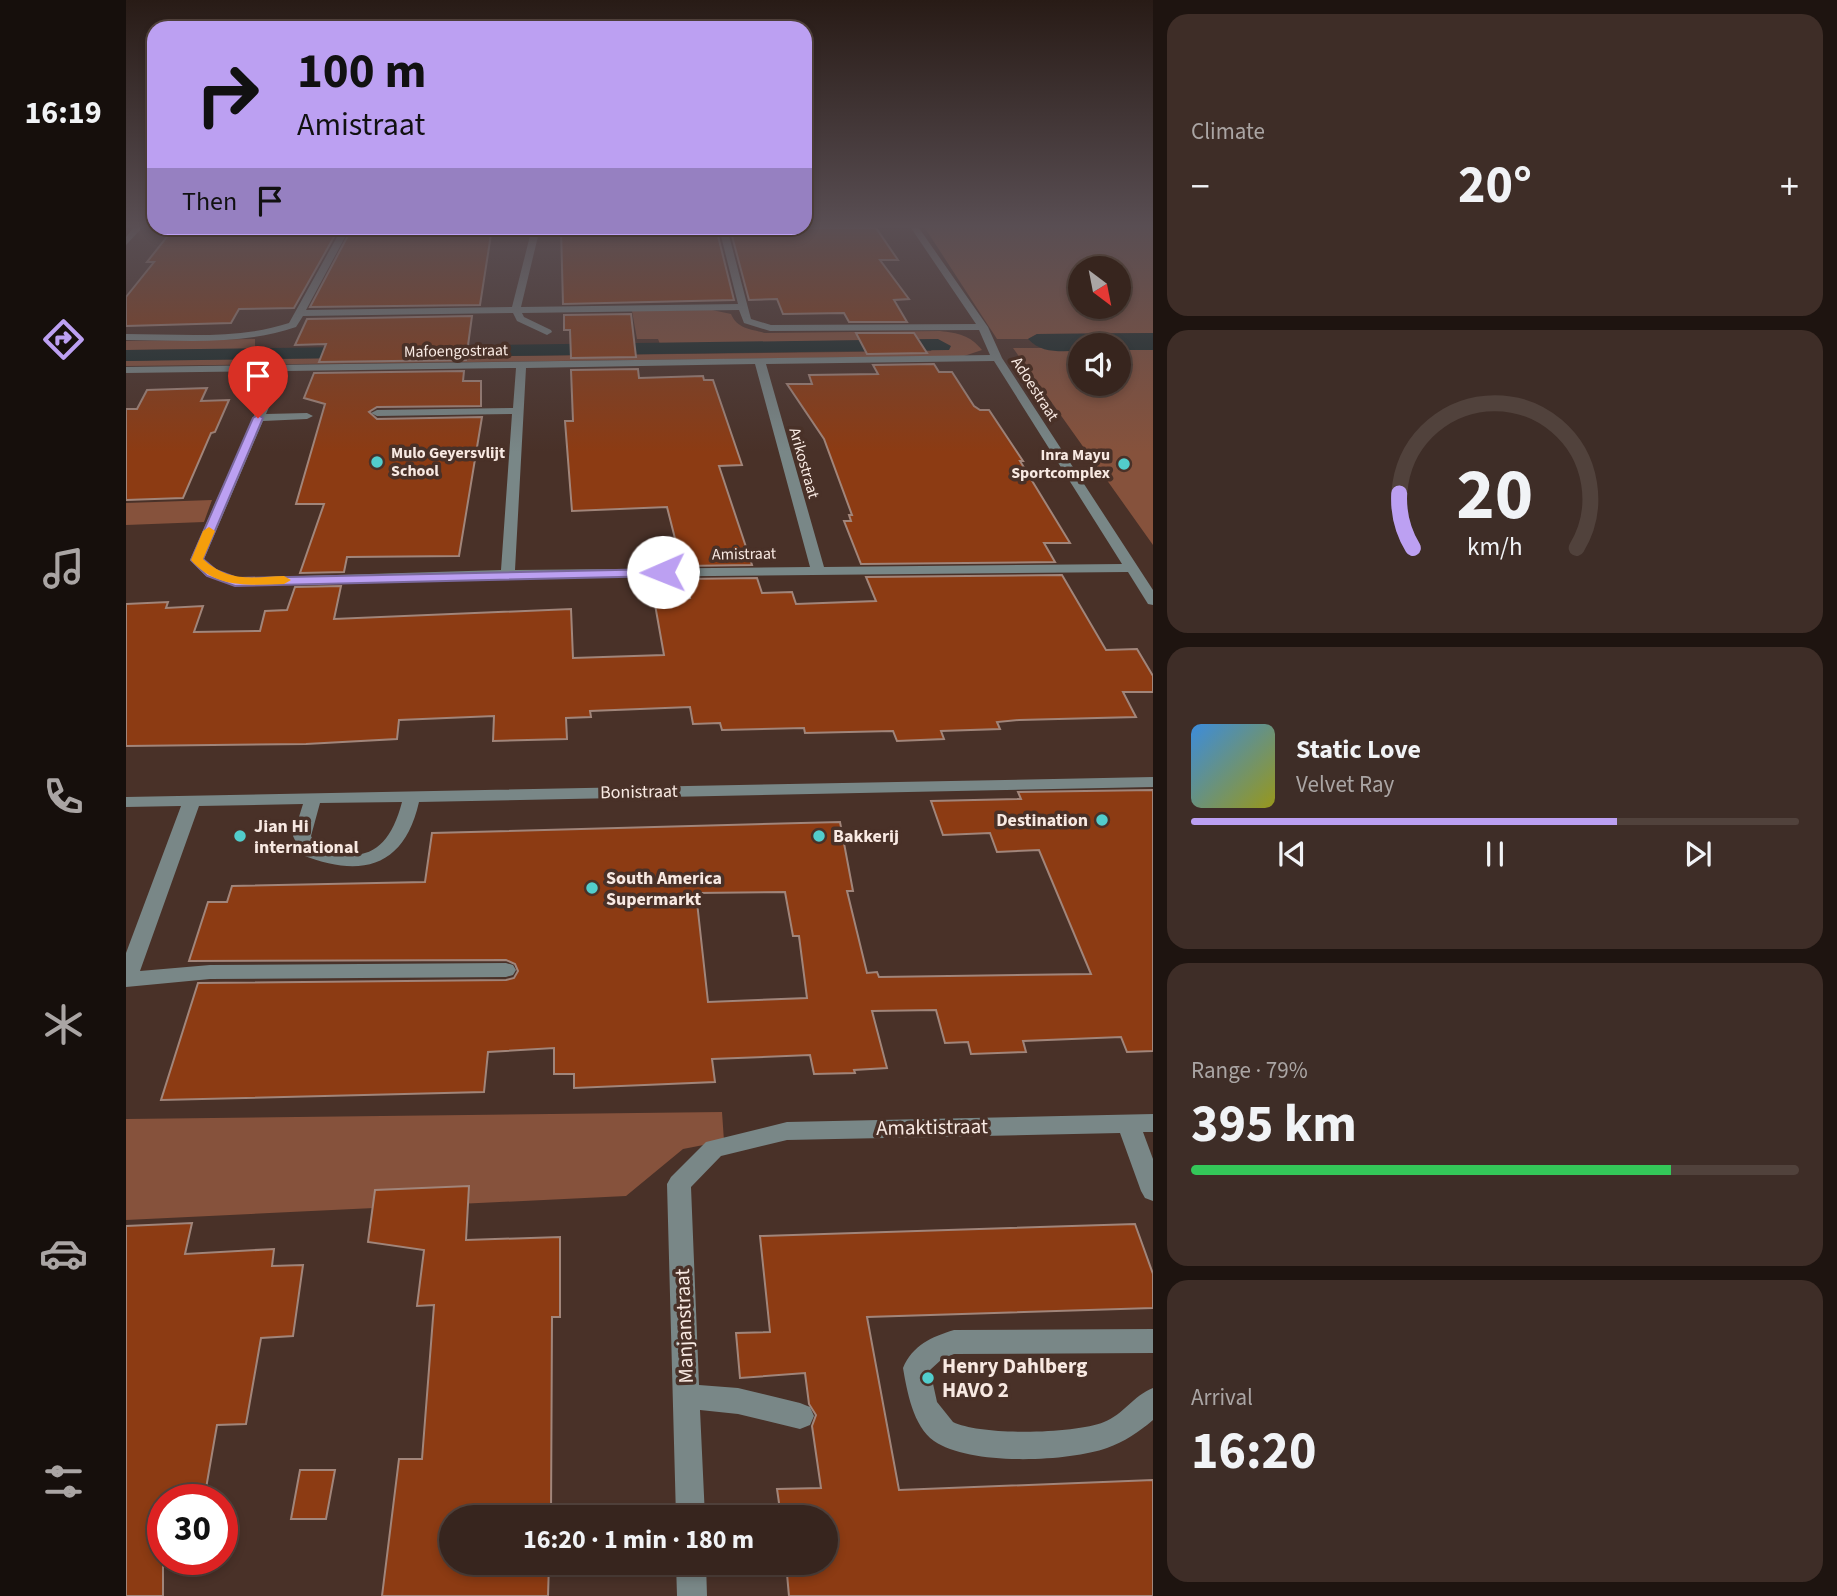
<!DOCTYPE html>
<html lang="en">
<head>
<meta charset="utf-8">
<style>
  body { margin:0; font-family:"Source Sans 3",sans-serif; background:#3e2d27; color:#f1f3f6; height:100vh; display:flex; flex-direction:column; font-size:26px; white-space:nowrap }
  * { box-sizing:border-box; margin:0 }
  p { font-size:23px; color:#aaa5a4 }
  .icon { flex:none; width:38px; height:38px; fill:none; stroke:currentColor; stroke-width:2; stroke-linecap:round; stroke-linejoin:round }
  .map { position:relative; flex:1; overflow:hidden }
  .panel { display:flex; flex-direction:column; gap:14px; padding:14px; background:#1e1410; width:684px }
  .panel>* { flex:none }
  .hud { position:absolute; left:21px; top:21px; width:665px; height:214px; border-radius:21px; box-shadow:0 4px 10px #0003,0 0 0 2px #51423c; background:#bca0f2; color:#111; overflow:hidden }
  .needle { width:46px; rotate:148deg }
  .fabs { position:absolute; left:942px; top:256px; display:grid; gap:14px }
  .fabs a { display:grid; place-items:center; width:63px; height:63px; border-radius:50%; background:#37251e; box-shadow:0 4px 10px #0003,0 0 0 2px #51423c; font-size:35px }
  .speed { position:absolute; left:21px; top:1484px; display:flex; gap:14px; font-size:35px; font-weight:700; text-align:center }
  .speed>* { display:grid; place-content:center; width:91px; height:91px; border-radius:50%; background:#37251e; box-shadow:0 4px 10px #0003,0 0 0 2px #51423c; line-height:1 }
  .speed .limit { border:10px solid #d22; background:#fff; color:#111 }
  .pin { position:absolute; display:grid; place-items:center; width:60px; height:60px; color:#fff; margin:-72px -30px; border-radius:50% 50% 50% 0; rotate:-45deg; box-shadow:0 0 7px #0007 }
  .pin .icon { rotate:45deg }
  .me { position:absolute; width:77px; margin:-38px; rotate:269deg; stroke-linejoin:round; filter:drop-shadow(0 0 5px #0008) }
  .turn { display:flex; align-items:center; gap:24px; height:147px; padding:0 35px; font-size:32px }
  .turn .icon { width:91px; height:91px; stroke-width:2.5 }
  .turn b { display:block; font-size:49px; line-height:60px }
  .then { display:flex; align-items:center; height:66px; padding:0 35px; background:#0003; gap:14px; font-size:26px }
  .big { font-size:52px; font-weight:700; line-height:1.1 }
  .panel .tile { flex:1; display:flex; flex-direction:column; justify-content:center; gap:10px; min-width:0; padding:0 24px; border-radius:21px; background:#3e2d27 }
  .panel .dial { align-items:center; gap:0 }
  .dial svg { height:182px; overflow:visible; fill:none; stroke:#51423c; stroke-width:7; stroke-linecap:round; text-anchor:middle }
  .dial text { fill:#f1f3f6; stroke:none }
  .song { display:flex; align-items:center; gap:21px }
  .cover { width:84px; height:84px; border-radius:10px; background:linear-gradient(135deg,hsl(210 70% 55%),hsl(60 70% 35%)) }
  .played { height:7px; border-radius:4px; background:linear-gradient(90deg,#bca0f2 70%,#51423c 70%) }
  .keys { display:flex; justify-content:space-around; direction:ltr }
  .heat { display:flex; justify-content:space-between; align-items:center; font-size:38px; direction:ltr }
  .charge { height:10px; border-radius:5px; background:linear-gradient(90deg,#34c759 79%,#51423c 0) }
  .trip { position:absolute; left:313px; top:1505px; width:399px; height:70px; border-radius:35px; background:#37251e; box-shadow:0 4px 10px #0003,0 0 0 2px #51423c; font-weight:700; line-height:70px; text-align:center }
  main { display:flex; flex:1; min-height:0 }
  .tab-bar { display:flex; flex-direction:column; width:126px; justify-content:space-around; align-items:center; background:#160f0c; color:#aaa5a4 }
  .tab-bar .icon { width:49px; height:49px }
  .tab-bar .active { color:#bca0f2 }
  .tab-bar b { font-size:32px; color:#f1f3f6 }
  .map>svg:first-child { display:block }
  .green { fill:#86523c; fill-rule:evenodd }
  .water { fill:#162929 }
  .building { fill:#8c3b13; stroke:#a1857a; stroke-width:2; fill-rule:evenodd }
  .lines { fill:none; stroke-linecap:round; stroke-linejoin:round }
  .minor { fill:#798787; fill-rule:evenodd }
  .route { fill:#bca0f2; stroke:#7a689d; stroke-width:2 }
  .slow { fill:#f59e0b }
  .poi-dot { fill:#52cdcc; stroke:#493128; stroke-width:2.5 }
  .labels { text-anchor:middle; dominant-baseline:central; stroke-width:7; stroke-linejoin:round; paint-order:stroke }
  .far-street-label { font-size:16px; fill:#f8e9e2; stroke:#493128 }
  .far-poi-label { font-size:16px; font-weight:bold; fill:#f8e9e2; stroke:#493128; text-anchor:start }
  .street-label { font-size:18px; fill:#f8e9e2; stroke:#493128 }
  .poi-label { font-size:18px; font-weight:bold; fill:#f8e9e2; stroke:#493128; text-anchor:start }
  .near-street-label { font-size:21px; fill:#f8e9e2; stroke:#493128 }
  .near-poi-label { font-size:21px; font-weight:bold; fill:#f8e9e2; stroke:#493128; text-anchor:start }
</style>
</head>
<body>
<main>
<nav class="tab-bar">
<b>16:19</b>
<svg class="icon active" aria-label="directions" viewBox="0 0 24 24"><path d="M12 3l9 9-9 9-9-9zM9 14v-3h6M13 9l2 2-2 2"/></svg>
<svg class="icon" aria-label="music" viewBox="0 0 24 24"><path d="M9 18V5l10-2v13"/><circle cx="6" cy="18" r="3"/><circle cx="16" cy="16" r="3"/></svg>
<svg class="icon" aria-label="phone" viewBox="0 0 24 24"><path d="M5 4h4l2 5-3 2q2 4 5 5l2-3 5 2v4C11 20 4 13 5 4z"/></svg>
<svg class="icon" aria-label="climate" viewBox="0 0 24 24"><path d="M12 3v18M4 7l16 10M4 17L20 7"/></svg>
<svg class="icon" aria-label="car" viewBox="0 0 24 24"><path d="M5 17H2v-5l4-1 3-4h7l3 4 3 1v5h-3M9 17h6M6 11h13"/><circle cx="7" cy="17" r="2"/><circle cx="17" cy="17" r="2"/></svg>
<svg class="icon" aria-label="filters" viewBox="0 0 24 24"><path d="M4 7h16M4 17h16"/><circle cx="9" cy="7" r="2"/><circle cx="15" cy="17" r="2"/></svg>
</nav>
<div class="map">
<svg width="1027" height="1596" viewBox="0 0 1027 1596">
  <rect width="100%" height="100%" fill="#493128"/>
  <path class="green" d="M799,228H1027V333L911,334L902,339H871ZM954,268H992V306H954Z
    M586,310L605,314C611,329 625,329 639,333L814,331C832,333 844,335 856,350L838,356L0,366V361L35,360L805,351L812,339L534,344L532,339H511L506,311Z
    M129,339V349L0,350V341Z
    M1027,347V545L887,348H954V383H992V348Z
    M86,500L78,522L0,525V503Z
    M596,1112L598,1141L557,1149L500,1196L0,1220V1119Z"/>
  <path class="water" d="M1027,333V350H992V345H954V351C934,351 916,354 902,339L911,334Z
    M812,339L825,346L823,350L0,361V350Z"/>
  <path class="building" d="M48,228H213L168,308L113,309L105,323L0,326V297L28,262H21Z
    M226,228H366L354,305L184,307Z
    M439,228H571L574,236H592L608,300L437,304L435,230Z
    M646,228H750L772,260H754L783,299L768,300L781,322H723L718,313L657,314L651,299L623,300L606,236L649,235Z
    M505,314L510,357L445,358L444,330H438V315Z
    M346,316L340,360L193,362L200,344L169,345L181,319Z
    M730,333H788L801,353L741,354Z
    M808,364L813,372H826L848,406L854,410H863L897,461H894L944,543H918L929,562L735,564L718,521H725L723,515H726L698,439L661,384H686L683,375L752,374L747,365Z
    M512,369L513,378L577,376L578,380H587L616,465L593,466L626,565L556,566L541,507L446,511L439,421H447L445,370Z
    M338,371L337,381H355V406L251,407L243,412L251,419L356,417L333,556L221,557L218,572L174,573L198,504H170L199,404L178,398L188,373Z
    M81,388L75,401L103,400L89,432L85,433L57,498L0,500V409H11L21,390Z
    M936,575L980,650L1011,649L1027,676V692H997L1010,717L893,720L871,722L874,729L815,731L818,739L771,741L767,731L679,733L678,728L596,730L594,723L567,724L564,707L464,711L465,717L440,718L441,739L367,741L368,716L273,720L271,739L180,744L0,746V604L42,602L40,608L77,606L68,632L134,631L139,611L161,610L169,587L215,586L208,619L445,609L447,658L538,655L528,599L564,598L559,579L631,578L636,593L666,592L670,604L750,601L740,577Z
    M1027,790V1051L1001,1052L995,1037L897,1041L900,1052L845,1054L842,1042L819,1043L810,1010L746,1011L761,1068L728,1070L729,1073L688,1074L684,1055L586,1059L589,1082L448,1088V1074H428V1048L362,1052L358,1092L35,1100L72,983L380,980L388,978L392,971L389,964L380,960L63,961L82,902H101L106,886L299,882L306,833L714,822L727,891H721L741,973L751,972L753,977L965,974L913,850L871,852L864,833L817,835L805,801L895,799L892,792ZM659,892L667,936H673L681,998L582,1002L570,893Z
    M343,1186L340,1240L434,1237V1317H426L425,1517H326V1563H423L422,1596H256L273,1459H296L308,1305L291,1306L298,1250L242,1242L249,1190Z
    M66,1223L59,1254L148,1249L146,1266L177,1265L167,1336L135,1338L120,1424L91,1425L78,1500H37V1596H0V1226Z
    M1009,1224L1027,1274V1308L741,1317L773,1490L1027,1480V1596H663L660,1563H700V1517H655L651,1489L695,1488L686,1426L690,1415L683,1404L679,1373L614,1378L610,1333L644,1332L634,1236Z
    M174,1470H209L200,1519H165Z"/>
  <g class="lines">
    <path class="minor" d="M7,228H16L0,245V237Z
      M216,228H224L180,310L386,307L406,228H414L395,307L612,304L593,228H601L625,319L645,325L850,324L785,228H793L862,327L876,358L1027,590V605L1022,604L1002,572L382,578L109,586L80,576L64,560L148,371L0,373V367L864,355L853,330L644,331L618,323L613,310L396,313L398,317L425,330L426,332L421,335L391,321L387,313L177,316L170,327C115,346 57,340 0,340V334C54,334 111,340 163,323ZM868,361L996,564L698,567L640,364ZM629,364L684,567L389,570L400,368ZM390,368L387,408L251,410L245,413L251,416L386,414L375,570L111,578L90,570L78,559L137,421L181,419L187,416L181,413L140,414L159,371Z
      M1027,777V787L293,802C278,868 235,878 176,855L167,836L177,804L73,806L14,971L84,965L380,963L387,965L390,970L387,975L380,977L84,979L0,987V953L55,806L0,807V797ZM276,802C263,851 239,866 190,847L185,836L194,803Z
      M1027,1114V1132H1017L1027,1159V1201L1019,1198L1015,1191L994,1133L661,1140L595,1156L565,1187L573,1385L612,1388L674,1403L684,1407L688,1416L684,1425L674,1429L612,1414L574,1410L579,1517H550L541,1184L545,1177L580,1142L661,1122Z
      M1027,1329V1353L828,1354L816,1359L804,1370L811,1402L827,1422C856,1436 948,1434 978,1422C997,1415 1008,1395 1027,1388V1420C1013,1432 998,1442 981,1448C941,1462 844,1466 808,1441C787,1426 781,1391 777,1368C787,1345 805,1337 828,1330Z
      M550,1563H580L581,1596H551Z"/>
  </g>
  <linearGradient id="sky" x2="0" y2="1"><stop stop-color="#281b16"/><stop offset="0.5" stop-color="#594e53"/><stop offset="1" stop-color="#594e53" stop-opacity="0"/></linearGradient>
  <rect width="1027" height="452" fill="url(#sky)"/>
  <path class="route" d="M132,415L137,418L77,559L90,570L111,578L537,569L543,572L537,576L109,586L81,576L65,560L127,418Z"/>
  <path class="slow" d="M83,527L89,531L77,559C103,583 126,577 158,576L165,580L158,584C123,585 90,589 65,560L77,531Z"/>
  <g class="poi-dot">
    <circle cx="251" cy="462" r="7"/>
    <circle cx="998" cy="464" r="7"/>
    <circle cx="976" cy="820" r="7"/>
    <circle cx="114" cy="836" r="7"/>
    <circle cx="693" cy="836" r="7"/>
    <circle cx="466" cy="888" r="7"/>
    <circle cx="802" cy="1378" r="7"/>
  </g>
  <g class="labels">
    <g class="far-street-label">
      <text transform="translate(330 351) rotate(-1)">Mafoengostraat</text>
      <text transform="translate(909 389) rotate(57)">Adoestraat</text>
      <text transform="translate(678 463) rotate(74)">Arikostraat</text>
      <text transform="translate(618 554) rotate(-1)">Amistraat</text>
    </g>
    <g class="far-poi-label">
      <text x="265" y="453">Mulo Geyersvlijt<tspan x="265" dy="18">School</tspan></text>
      <text x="984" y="455" text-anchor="end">Inra Mayu<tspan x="984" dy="18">Sportcomplex</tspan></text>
    </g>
    <g class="street-label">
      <text transform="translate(513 792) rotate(-1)">Bonistraat</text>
    </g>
    <g class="poi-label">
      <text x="962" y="820" text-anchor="end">Destination</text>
      <text x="128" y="826">Jian Hi<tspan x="128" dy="21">international</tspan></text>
      <text x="707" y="836">Bakkerij</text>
      <text x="480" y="878">South America<tspan x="480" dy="21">Supermarkt</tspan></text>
    </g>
    <g class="near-street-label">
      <text transform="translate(806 1127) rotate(-1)">Amaktistraat</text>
      <text transform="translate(558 1326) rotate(-92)">Manjanstraat</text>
    </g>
    <g class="near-poi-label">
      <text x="816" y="1366">Henry Dahlberg<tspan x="816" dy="24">HAVO 2</tspan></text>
    </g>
  </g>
</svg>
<div class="fabs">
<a><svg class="needle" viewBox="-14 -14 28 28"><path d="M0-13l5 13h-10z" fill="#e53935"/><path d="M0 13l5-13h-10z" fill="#aaa5a4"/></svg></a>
<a><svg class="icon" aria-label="sound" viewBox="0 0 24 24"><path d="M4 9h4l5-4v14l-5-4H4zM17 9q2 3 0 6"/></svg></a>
</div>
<div class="speed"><div class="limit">30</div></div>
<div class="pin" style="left:132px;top:418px;background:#d93025"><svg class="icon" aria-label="arrive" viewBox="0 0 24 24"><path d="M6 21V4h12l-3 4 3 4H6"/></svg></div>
<svg class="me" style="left:537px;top:572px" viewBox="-20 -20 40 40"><circle r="19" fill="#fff"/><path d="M0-13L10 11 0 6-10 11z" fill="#bca0f2"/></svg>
<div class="trip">16:20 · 1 min · 180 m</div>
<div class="hud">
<div class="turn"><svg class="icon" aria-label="right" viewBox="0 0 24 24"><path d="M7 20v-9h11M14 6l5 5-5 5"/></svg><div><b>100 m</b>Amistraat</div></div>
<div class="then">Then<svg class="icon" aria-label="arrive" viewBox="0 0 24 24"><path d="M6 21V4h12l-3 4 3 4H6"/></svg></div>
</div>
</div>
<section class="panel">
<div class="tile"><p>Climate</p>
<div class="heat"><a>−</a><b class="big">20°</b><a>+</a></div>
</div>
<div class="tile dial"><svg viewBox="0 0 100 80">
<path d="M14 69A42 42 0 1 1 86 69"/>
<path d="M14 69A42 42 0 0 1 8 45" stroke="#bca0f2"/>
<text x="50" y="56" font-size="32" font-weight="700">20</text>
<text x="50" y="72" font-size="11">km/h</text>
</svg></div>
<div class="tile">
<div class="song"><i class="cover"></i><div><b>Static Love</b><p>Velvet Ray</p></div></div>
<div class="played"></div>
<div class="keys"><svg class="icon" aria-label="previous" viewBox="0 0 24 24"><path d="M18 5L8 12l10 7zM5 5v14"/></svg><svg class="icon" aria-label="pause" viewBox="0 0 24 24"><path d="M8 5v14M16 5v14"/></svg><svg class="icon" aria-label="next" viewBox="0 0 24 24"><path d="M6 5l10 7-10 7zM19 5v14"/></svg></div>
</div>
<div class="tile"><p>Range · 79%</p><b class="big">395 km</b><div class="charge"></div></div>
<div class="tile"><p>Arrival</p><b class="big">16:20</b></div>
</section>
</main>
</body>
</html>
